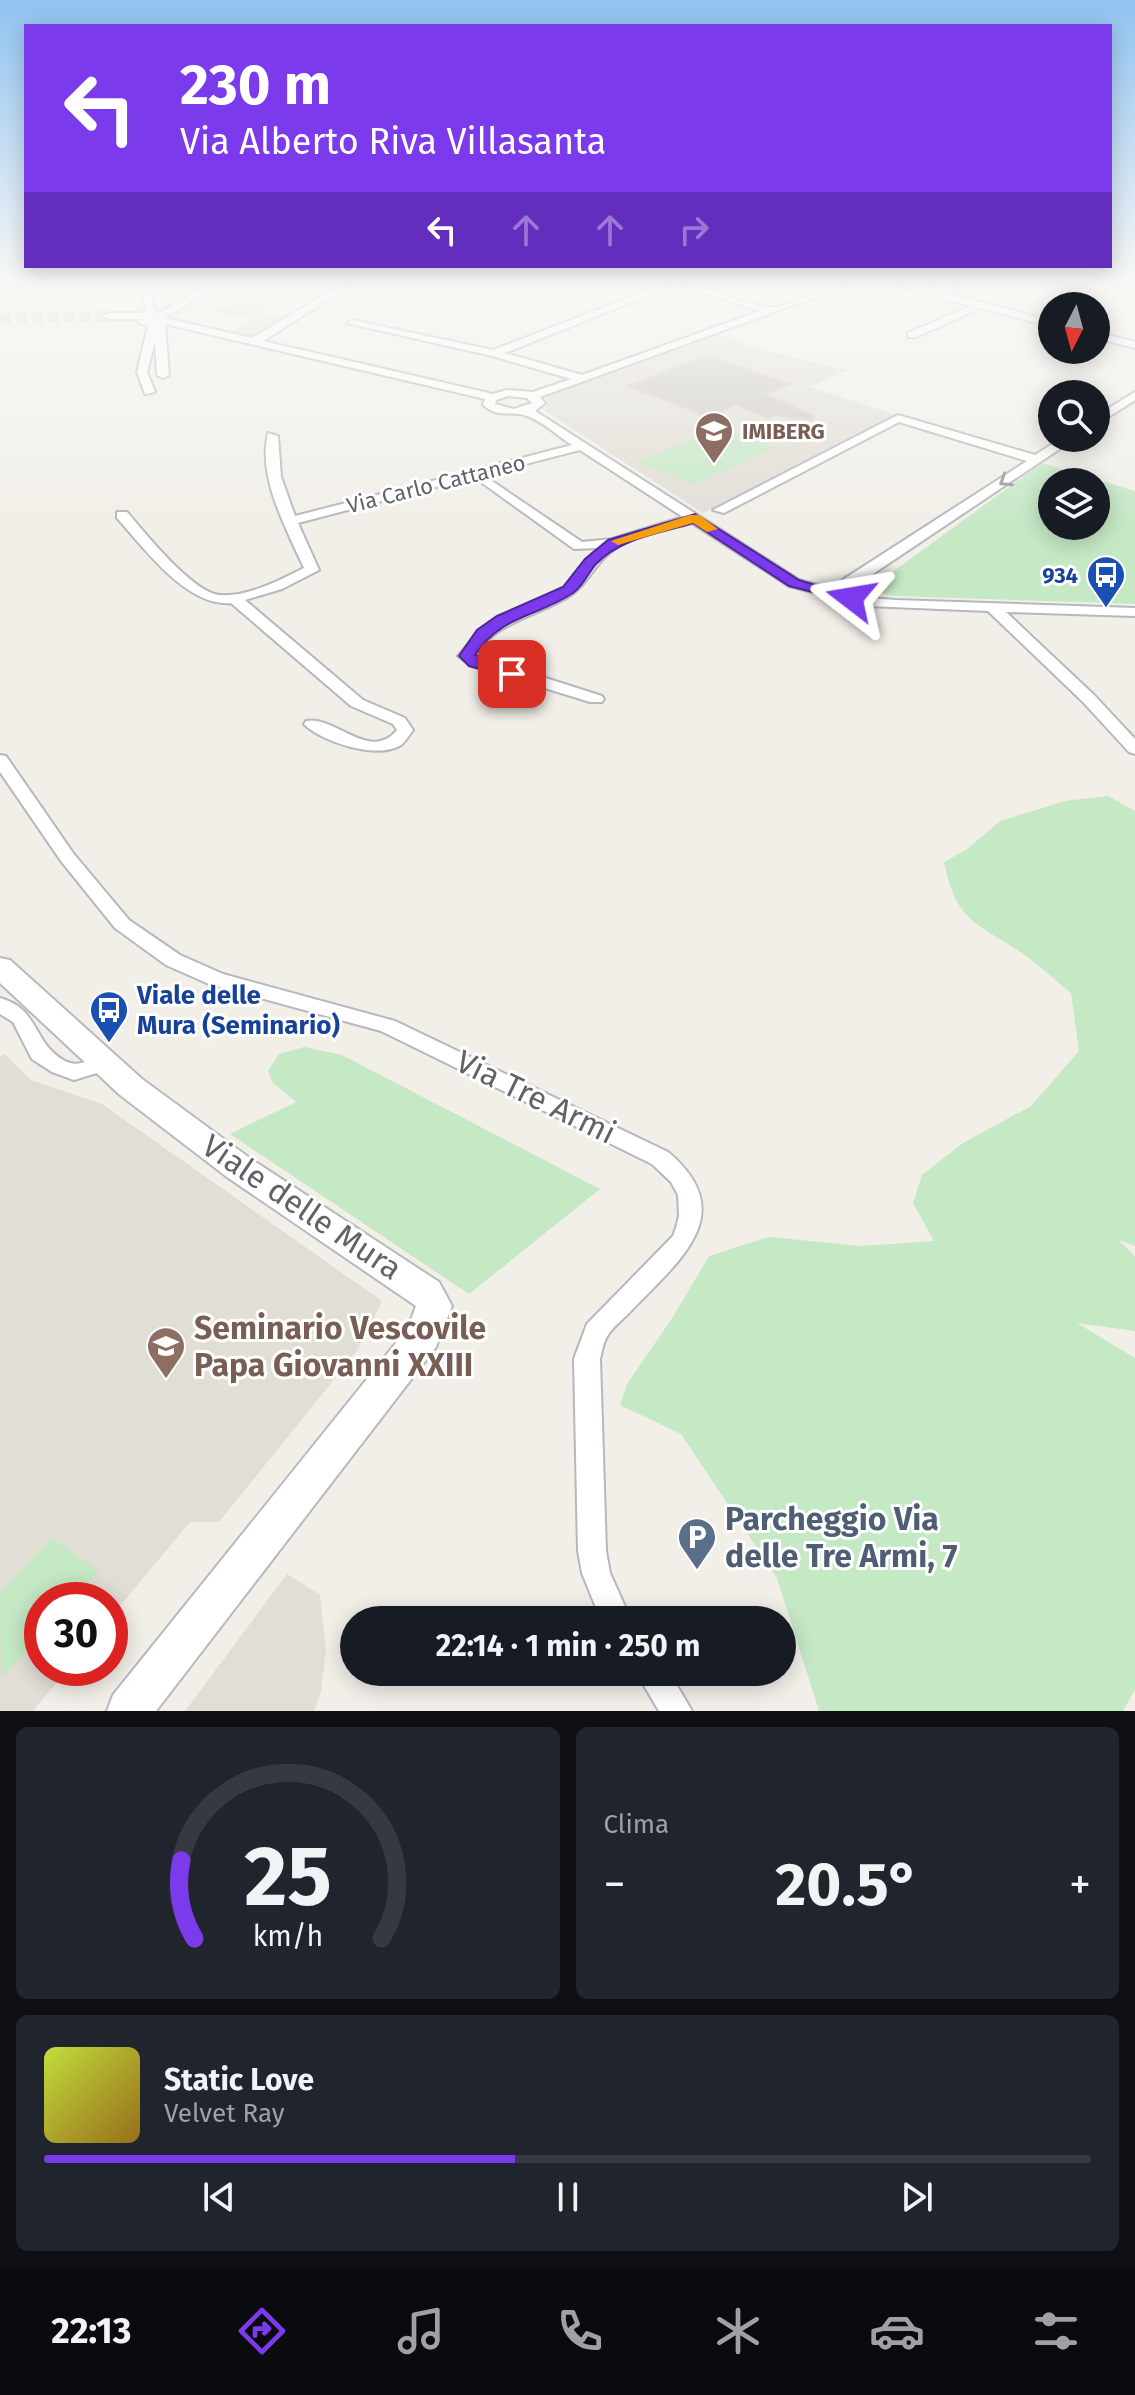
<!DOCTYPE html>
<html lang="it">
<head>
<meta charset="utf-8">
<style>
  body { margin:0; font-family:"Fira Sans",sans-serif; background:#20242c; color:#f1f3f6; height:100vh; display:flex; flex-direction:column; font-size:30px; white-space:nowrap }
  * { box-sizing:border-box; margin:0 }
  p { font-size:26px; color:#9ea1a6 }
  .icon { flex:none; width:44px; height:44px; fill:none; stroke:currentColor; stroke-width:2; stroke-linecap:round; stroke-linejoin:round }
  .map { position:relative; height:1711px; overflow:hidden }
  .sheet { display:flex; flex-direction:column; gap:16px; padding:16px; background:#0d0f14; flex:1 }
  .sheet>* { flex:none }
  .banner { position:absolute; left:24px; top:24px; width:1088px; height:244px; border-radius:0px; box-shadow:0 4px 20px #0003; background:#7c3aed; color:#fff; overflow:hidden }
  .needle { width:52px; rotate:186deg }
  .controls { position:absolute; left:1038px; top:292px; display:grid; gap:16px }
  .controls a { display:grid; place-items:center; width:72px; height:72px; border-radius:50%; background:#171b24; box-shadow:0 4px 20px #0003; font-size:40px }
  .speed { position:absolute; left:24px; top:1582px; display:flex; gap:16px; font-size:40px; font-weight:700; text-align:center }
  .speed>* { display:grid; place-content:center; width:104px; height:104px; border-radius:50%; background:#171b24; box-shadow:0 4px 20px #0003; line-height:1 }
  .speed .limit { border:12px solid #d22; background:#fff; color:#111 }
  .pin { position:absolute; display:grid; place-items:center; width:68px; height:68px; color:#fff; margin:-34px; border-radius:16px; box-shadow:0 4px 12px #0006 }
  .me { position:absolute; width:88px; margin:-44px; rotate:284deg; stroke-linejoin:round; filter:drop-shadow(0 0 6px #0008) }
  .turn { display:flex; align-items:center; gap:28px; height:168px; padding:0 24px; font-size:36px }
  .turn .icon { width:104px; height:104px; stroke-width:2.5 }
  .turn b { display:block; font-size:56px; line-height:68px }
  .lanes { display:flex; align-items:center; height:76px; padding:0 24px; background:#0003; justify-content:center; gap:40px; direction:ltr }
  .lanes .off { opacity:.35 }
  .big { font-size:60px; font-weight:700; line-height:1.1 }
  .sheet .card { flex:1; display:flex; flex-direction:column; justify-content:center; gap:12px; min-width:0; padding:0 28px; border-radius:12px; background:#20242c }
  .sheet .dial { align-items:center; gap:0 }
  .dial svg { height:208px; overflow:visible; fill:none; stroke:#363941; stroke-width:7; stroke-linecap:round; text-anchor:middle }
  .dial text { fill:#f1f3f6; stroke:none }
  .song { display:flex; align-items:center; gap:24px }
  .cover { width:96px; height:96px; border-radius:12px; background:linear-gradient(135deg,hsl(70 70% 55%),hsl(40 70% 35%)) }
  .played { height:8px; border-radius:4px; background:linear-gradient(90deg,#7c3aed 45%,#363941 45%) }
  .keys { display:flex; justify-content:space-around; direction:ltr }
  .heat { display:flex; justify-content:space-between; align-items:center; font-size:44px; direction:ltr }
  .sheet .tiles { flex:1; display:grid; gap:16px; grid-template-columns:1fr 1fr }
  .card:last-child { grid-column:span 2 }
  .trip { position:absolute; left:340px; top:1606px; width:456px; height:80px; border-radius:40px; background:#171b24; box-shadow:0 4px 20px #0003; font-weight:700; line-height:80px; text-align:center }
  .tab-bar { display:flex; height:128px; justify-content:space-around; align-items:center; background:#090b0e; color:#9ea1a6 }
  .tab-bar .icon { width:56px; height:56px }
  .tab-bar .on { color:#7c3aed }
  .tab-bar b { font-size:36px; color:#f1f3f6 }
  .map>svg:first-child { display:block }
  .education { fill:#e1ded6 }
  .green { fill:#c5e8c5; fill-rule:evenodd }
  .building { fill:#cccac5; stroke:#d6d1c6; stroke-width:2 }
  .lines { fill:none; stroke-linecap:round; stroke-linejoin:round }
  .street-tunnel { stroke:#ccccc8; stroke-width:11; stroke-dasharray:11 5; stroke-linecap:butt }
  .street-casing { stroke:#b5b8bc; stroke-width:4 }
  .secondary-casing { stroke:#b6babf; stroke-width:4 }
  .street { fill:#fff; fill-rule:evenodd }
  .secondary { fill:#fff; fill-rule:evenodd }
  .oneway { stroke:#979a9d }
  .route { fill:#7c3aed; stroke:#51269a; stroke-width:2 }
  .slow { fill:#f59e0b }
  .labels { text-anchor:middle; dominant-baseline:central; stroke-width:6; stroke-linejoin:round; paint-order:stroke }
  .far-education-label { font-size:22px; font-weight:bold; fill:#785e54; stroke:#fff; text-anchor:start }
  .far-street-label { font-size:22px; fill:#5f6368; stroke:#fff }
  .far-transit-label { font-size:22px; font-weight:bold; fill:#164399; stroke:#fff; text-anchor:end }
  .transit-label { font-size:26px; font-weight:bold; fill:#164399; stroke:#fff; text-anchor:start }
  .near-street-label { font-size:32px; fill:#5f6368; stroke:#fff }
  .near-education-label { font-size:32px; font-weight:bold; fill:#785e54; stroke:#fff; text-anchor:start }
  .near-service-label { font-size:32px; font-weight:bold; fill:#4e5e75; stroke:#fff; text-anchor:start }
</style>
</head>
<body>
<div class="map">
<svg width="1135" height="1711" viewBox="0 0 1135 1711">
  <rect width="100%" height="100%" fill="#f1efe8"/>
  <path class="education" d="M718,335L759,349L847,370L810,387L899,416L703,513L545,411L548,396Z
    M4,1054L31,1080L102,1104L382,1301L357,1351L219,1522H190L110,1618V1600H42V1668H69L33,1711H0V1056Z
    M287,1574L320,1595L326,1650L321,1692L314,1711H185Z"/>
  <path class="green" d="M239,301L267,306L258,313L290,316L252,340L230,333L252,319L212,312L216,311L213,306L198,304L228,306Z
    M720,427L776,448L693,484L636,462Z
    M1042,463L1135,491V604L894,596L868,590ZM1096,482V526H1052V482Z
    M1108,796L1135,811V1246L1119,1240L1135,1257V1331L1077,1323L1135,1358V1689L1123,1711H819L777,1578L681,1434L620,1405L627,1384L673,1317L709,1256L769,1237L861,1246L934,1241L913,1203L922,1175L963,1143L1031,1106L1079,1051L1071,993C1055,980 1039,965 1022,953C976,922 956,922 944,862L966,850L1000,821L1065,801Z
    M304,1047L342,1055L600,1189L469,1294L230,1134L296,1102L273,1083L268,1071L279,1054Z
    M52,1538L99,1571L73,1600H42V1634L1,1678L0,1592Z"/>
  <path class="building" d="M707,356L790,384L765,394L814,416L812,420L773,415L769,418L736,405L709,417L627,386Z"/>
  <g class="lines">
    <path class="street-tunnel" d="M0,318L109,316"/>
    <g class="street-casing">
      <path id="street" d="M0,286H7L0,290Z
        M142,286H152L153,307L157,314L207,286H219L164,318L149,320L165,318L252,338L339,286H350L263,341L493,394L507,390L533,392L571,379L492,356L347,323L352,320L493,350L659,286H672L505,353L582,375L760,311L682,286C712,286 738,304 768,307C787,309 821,286 846,286L540,397L545,403L535,411L799,580L833,589L844,579L1027,461L899,422L724,513L713,510L898,415L1035,455L1062,438H1076L846,592L867,598L896,600L1135,608V616L1006,612L1095,696L1135,739V754L1129,752L1083,702L988,611L867,606L789,586L692,523C664,531 627,535 606,556C592,569 585,587 568,597C535,617 498,621 474,655L602,696L604,699L602,702H590L470,665L458,656L482,628L564,587L598,548L574,549L474,477L298,523L319,570L282,589L245,600L363,700L405,718L413,730C409,735 406,741 401,745C377,760 322,742 304,724L306,721C335,715 370,763 397,730L393,724L351,706L231,603C187,607 144,548 117,518V512H127C145,533 193,593 220,595C248,597 280,580 304,568C287,530 257,477 268,433L278,436L281,477L295,516L572,445C558,436 542,421 527,416C512,410 499,419 483,405L485,399L165,324L169,375L163,378L157,375L155,341L147,372L155,392L145,394L137,372L148,326L139,323V319H109L104,316L109,313H146ZM508,396L527,398L532,403L514,409L495,404L496,400ZM580,450L683,517L612,539L582,542L483,475Z
        M934,290L1052,321V327L981,308L916,337H908V333L970,306L931,295V291Z
        M1096,332L1135,342V348L1096,338Z
        M1135,392V400L1096,425V416Z
        M0,755L6,756L73,853L129,920L180,955L223,974L395,1021L668,1152C743,1215 676,1263 629,1313C622,1320 613,1327 608,1335C603,1342 602,1352 600,1359L606,1551L610,1573L631,1620H601L582,1573L578,1551L574,1359L587,1324L673,1236L676,1228L679,1216L678,1195L671,1182L652,1164L381,1031L209,984L166,965L115,928L61,861L0,772Z
        M0,998C40,1009 32,1043 65,1061C82,1070 97,1053 113,1058L117,1063L113,1068L74,1080L52,1072L32,1059L13,1022L0,1014Z
        M636,1672H669L692,1711H659Z"/>
    </g>
    <g class="secondary-casing">
      <path id="secondary" d="M900,286L933,288L958,286L934,297Z
        M0,958L10,960L142,1079L251,1159L439,1282L452,1306L436,1347L156,1711H107L113,1695L408,1328L416,1306L227,1177L120,1095L0,983Z"/>
    </g>
    <use href="#street" class="street"/>
    <use href="#secondary" class="secondary"/>
  </g>
  <defs><path id="oneway-chevron" d="M-2-3.5L2.5 0L-2 3.5" fill="none" stroke-width="1.6" stroke-linecap="round" stroke-linejoin="round" transform="scale(2)"/></defs>
  <use class="oneway" href="#oneway-chevron" transform="translate(1005 481) rotate(147)"/>
  <linearGradient id="sky" x2="0" y2="1"><stop stop-color="#8fc3f1"/><stop offset="0.54" stop-color="#f9f8f5"/><stop offset="1" stop-color="#f9f8f5" stop-opacity="0"/></linearGradient>
  <rect width="1135" height="525" fill="url(#sky)"/>
  <path class="route" d="M695,514L799,580L858,598L851,602L789,586L693,523C661,533 620,538 596,564C588,573 584,585 573,593C537,617 501,615 475,655L517,670V677L512,678L469,666L459,656L477,630L497,616L563,587L585,559L608,540Z"/>
  <path class="slow" d="M690,515H699L718,529L707,532L693,523L618,545L611,541Z"/>
  <defs>
    <g id="school-pin" transform="scale(2)"><path d="M0 17L-7.5 6A9.5 9.5 0 1 1 7.5 6Z" fill="#8d6e63" stroke="#fff"/><path d="M0-5L7-2L0 1L-7-2ZM-4 1L0 2.5L4 1V4Q0 6-4 4Z" fill="#fff"/></g>
    <g id="bus-pin" transform="scale(2)"><path d="M0 17L-7.5 6A9.5 9.5 0 1 1 7.5 6Z" fill="#1a4fb4" stroke="#fff"/><path d="M-5-6H5V4H4V6H2V4H-2V6H-4V4H-5ZM-3.5-4V0h7V-4ZM-3.5 1.2v1.5H-2V1.2ZM2 1.2v1.5H3.5V1.2Z" fill="#fff"/></g>
    <g id="parking-pin" transform="scale(2)"><path d="M0 17L-7.5 6A9.5 9.5 0 1 1 7.5 6Z" fill="#5c6f8a" stroke="#fff"/><path d="M-3.5-5.5H1a3.5 3.5 0 0 1 0 7H-1V5.5H-3.5ZM-1-3.4V-.6H.8a1.4 1.4 0 0 0 0-2.8Z" fill="#fff"/></g>
  </defs>
  <g fill-rule="evenodd">
    <use href="#school-pin" x="714" y="431"/>
    <use href="#bus-pin" x="1106" y="575"/>
    <use href="#bus-pin" x="109" y="1010"/>
    <use href="#school-pin" x="166" y="1346"/>
    <use href="#parking-pin" x="697" y="1537"/>
  </g>
  <g class="labels">
    <g class="far-education-label">
      <text x="742" y="431">IMIBERG</text>
    </g>
    <g class="far-street-label">
      <text transform="translate(436 484) rotate(-14)">Via Carlo Cattaneo</text>
    </g>
    <g class="far-transit-label">
      <text x="1078" y="575">934</text>
    </g>
    <g class="transit-label">
      <text x="137" y="995">Viale delle<tspan x="137" dy="30">Mura (Seminario)</tspan></text>
    </g>
    <g class="near-street-label">
      <text transform="translate(536 1097) rotate(26)">Via Tre Armi</text>
      <text transform="translate(302 1207) rotate(34)">Viale delle Mura</text>
    </g>
    <g class="near-education-label">
      <text x="194" y="1328">Seminario Vescovile<tspan x="194" dy="37">Papa Giovanni XXIII</tspan></text>
    </g>
    <g class="near-service-label">
      <text x="725" y="1519">Parcheggio Via<tspan x="725" dy="37">delle Tre Armi, 7</tspan></text>
    </g>
  </g>
</svg>
<div class="controls">
<a><svg class="needle" viewBox="-14 -14 28 28"><path d="M0-13l5 13h-10z" fill="#e53935"/><path d="M0 13l5-13h-10z" fill="#9ea1a6"/></svg></a>
<a><svg class="icon" aria-label="search" viewBox="0 0 24 24"><circle cx="10" cy="10" r="6"/><path d="M15 15l6 6"/></svg></a>
<a><svg class="icon" aria-label="layers" viewBox="0 0 24 24"><path d="M12 4l9 5-9 5-9-5zM3 14l9 5 9-5"/></svg></a>
</div>
<div class="speed"><div class="limit">30</div></div>
<div class="pin" style="left:512px;top:674px;background:#d93025"><svg class="icon" aria-label="arrive" viewBox="0 0 24 24"><path d="M6 21V4h12l-3 4 3 4H6"/></svg></div>
<svg class="me" style="left:851px;top:598px" viewBox="-20 -20 40 40"><path d="M0-17L14 15 0 8-14 15z" fill="#7c3aed" stroke="#fff" stroke-width="4"/></svg>
<div class="trip">22:14 · 1 min · 250 m</div>
<div class="banner">
<div class="turn"><svg class="icon" aria-label="left" viewBox="0 0 24 24"><path d="M17 20v-9H6M10 6l-5 5 5 5"/></svg><div><b>230 m</b>Via Alberto Riva Villasanta</div></div>
<div class="lanes"><svg class="icon" aria-label="left" viewBox="0 0 24 24"><path d="M17 20v-9H6M10 6l-5 5 5 5"/></svg><svg class="icon off" aria-label="ahead" viewBox="0 0 24 24"><path d="M12 20V5M6 11l6-6 6 6"/></svg><svg class="icon off" aria-label="ahead" viewBox="0 0 24 24"><path d="M12 20V5M6 11l6-6 6 6"/></svg><svg class="icon off" aria-label="right" viewBox="0 0 24 24"><path d="M7 20v-9h11M14 6l5 5-5 5"/></svg></div>
</div>
</div>
<section class="sheet">
<div class="tiles">
<div class="card dial"><svg viewBox="0 0 100 80">
<path d="M14 69A42 42 0 1 1 86 69"/>
<path d="M14 69A42 42 0 0 1 9 39" stroke="#7c3aed"/>
<text x="50" y="56" font-size="32" font-weight="700">25</text>
<text x="50" y="72" font-size="11">km/h</text>
</svg></div>
<div class="card"><p>Clima</p>
<div class="heat"><a>−</a><b class="big">20.5°</b><a>+</a></div>
</div>
<div class="card">
<div class="song"><i class="cover"></i><div><b>Static Love</b><p>Velvet Ray</p></div></div>
<div class="played"></div>
<div class="keys"><svg class="icon" aria-label="previous" viewBox="0 0 24 24"><path d="M18 5L8 12l10 7zM5 5v14"/></svg><svg class="icon" aria-label="pause" viewBox="0 0 24 24"><path d="M8 5v14M16 5v14"/></svg><svg class="icon" aria-label="next" viewBox="0 0 24 24"><path d="M6 5l10 7-10 7zM19 5v14"/></svg></div>
</div>
</div>
</section>
<nav class="tab-bar">
<b>22:13</b>
<svg class="icon on" aria-label="directions" viewBox="0 0 24 24"><path d="M12 3l9 9-9 9-9-9zM9 14v-3h6M13 9l2 2-2 2"/></svg>
<svg class="icon" aria-label="music" viewBox="0 0 24 24"><path d="M9 18V5l10-2v13"/><circle cx="6" cy="18" r="3"/><circle cx="16" cy="16" r="3"/></svg>
<svg class="icon" aria-label="phone" viewBox="0 0 24 24"><path d="M5 4h4l2 5-3 2q2 4 5 5l2-3 5 2v4C11 20 4 13 5 4z"/></svg>
<svg class="icon" aria-label="climate" viewBox="0 0 24 24"><path d="M12 3v18M4 7l16 10M4 17L20 7"/></svg>
<svg class="icon" aria-label="car" viewBox="0 0 24 24"><path d="M5 17H2v-5l4-1 3-4h7l3 4 3 1v5h-3M9 17h6M6 11h13"/><circle cx="7" cy="17" r="2"/><circle cx="17" cy="17" r="2"/></svg>
<svg class="icon" aria-label="filters" viewBox="0 0 24 24"><path d="M4 7h16M4 17h16"/><circle cx="9" cy="7" r="2"/><circle cx="15" cy="17" r="2"/></svg>
</nav>
</body>
</html>
